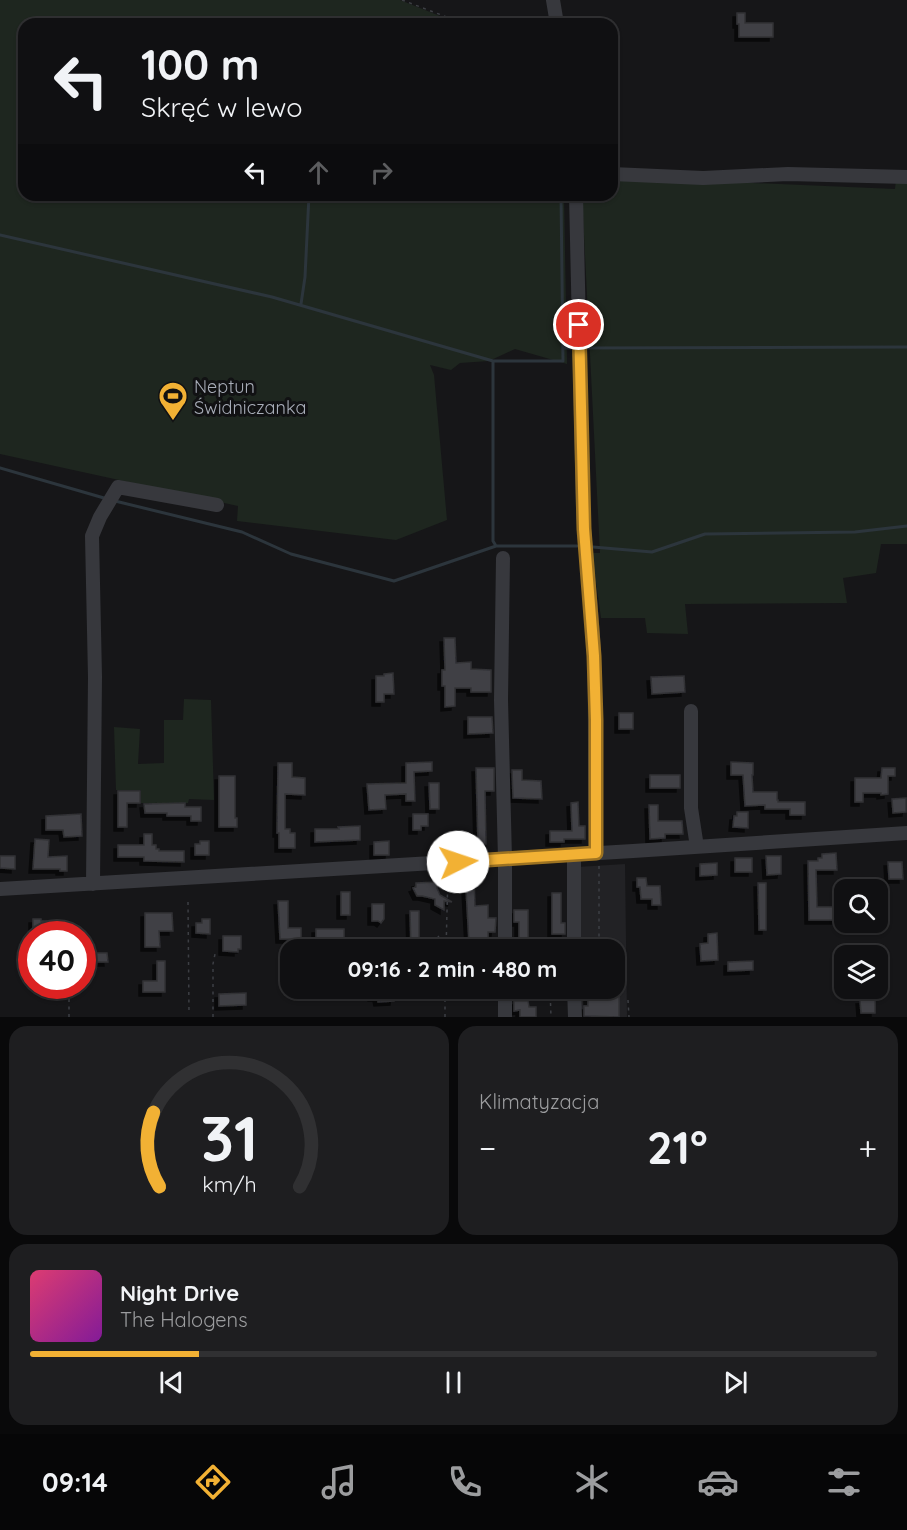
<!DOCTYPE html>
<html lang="pl">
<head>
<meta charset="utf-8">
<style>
  body { margin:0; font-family:Quicksand,sans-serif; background:#1e1e20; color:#f1f3f6; height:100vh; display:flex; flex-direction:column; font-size:22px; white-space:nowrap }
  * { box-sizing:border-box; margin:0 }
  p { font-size:20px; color:#9c9d9f }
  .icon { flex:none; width:33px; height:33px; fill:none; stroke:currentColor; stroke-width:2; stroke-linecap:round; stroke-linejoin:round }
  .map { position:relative; height:1017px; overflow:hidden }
  .panel { display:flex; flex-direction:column; gap:9px; padding:9px; background:#09090a; flex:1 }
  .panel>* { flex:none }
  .banner { position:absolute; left:18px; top:18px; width:600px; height:183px; border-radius:18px; box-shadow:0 2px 4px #0004,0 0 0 2px #303032; background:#101012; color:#f1f3f6; overflow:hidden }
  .controls { position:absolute; left:834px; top:879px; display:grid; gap:12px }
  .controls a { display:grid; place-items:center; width:54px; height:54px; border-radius:12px; background:#101012; box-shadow:0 2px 4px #0004,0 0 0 2px #303032; font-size:30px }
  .speed { position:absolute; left:18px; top:921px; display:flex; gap:12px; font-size:30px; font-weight:700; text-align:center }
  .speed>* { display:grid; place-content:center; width:78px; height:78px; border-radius:50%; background:#101012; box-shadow:0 2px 4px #0004,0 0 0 2px #303032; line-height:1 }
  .speed .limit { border:9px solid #d22; background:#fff; color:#111 }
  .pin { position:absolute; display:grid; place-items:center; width:51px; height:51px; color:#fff; margin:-26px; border:3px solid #fff; border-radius:50%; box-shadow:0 2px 6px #0007 }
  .me { position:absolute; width:66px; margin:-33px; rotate:86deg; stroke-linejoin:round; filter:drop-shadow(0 0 4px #0008) }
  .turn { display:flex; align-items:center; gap:21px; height:126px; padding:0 24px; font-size:27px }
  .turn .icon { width:78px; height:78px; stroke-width:2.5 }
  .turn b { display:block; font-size:42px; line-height:51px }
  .lanes { display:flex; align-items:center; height:57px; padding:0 24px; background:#0003; justify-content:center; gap:30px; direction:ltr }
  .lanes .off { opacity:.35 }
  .big { font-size:45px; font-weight:800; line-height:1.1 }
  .panel .card { flex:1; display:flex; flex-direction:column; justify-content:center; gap:9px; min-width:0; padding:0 21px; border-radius:18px; background:#1e1e20 }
  .panel .dial { align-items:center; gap:0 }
  .dial svg { height:156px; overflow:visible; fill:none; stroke:#303032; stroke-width:7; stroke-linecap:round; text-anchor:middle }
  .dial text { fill:#f1f3f6; stroke:none }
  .song { display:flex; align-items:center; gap:18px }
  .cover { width:72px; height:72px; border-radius:9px; background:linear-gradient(135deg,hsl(340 70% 55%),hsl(290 70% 35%)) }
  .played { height:6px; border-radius:3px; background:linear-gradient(90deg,#f2b134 20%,#303032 20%) }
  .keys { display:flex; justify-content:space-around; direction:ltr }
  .heat { display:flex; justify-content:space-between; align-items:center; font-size:33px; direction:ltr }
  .panel .tiles { flex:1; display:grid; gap:9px; grid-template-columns:1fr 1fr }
  .card:last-child { grid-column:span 2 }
  .trip { position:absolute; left:280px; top:939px; width:345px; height:60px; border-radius:18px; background:#101012; box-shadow:0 2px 4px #0004,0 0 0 2px #303032; font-weight:800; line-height:60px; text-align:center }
  .menu { display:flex; height:96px; justify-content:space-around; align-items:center; background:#060607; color:#9c9d9f }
  .menu .icon { width:42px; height:42px }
  .menu .selected { color:#f2b134 }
  .menu b { font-size:27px; color:#f1f3f6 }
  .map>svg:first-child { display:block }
  .built { fill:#222225 }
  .green { fill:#1e261f }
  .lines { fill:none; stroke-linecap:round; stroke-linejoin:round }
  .stream { stroke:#2c353c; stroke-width:3 }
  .building { fill:#404145; stroke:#303034; stroke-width:1.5; filter:url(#shadow) }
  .path { stroke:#3d3f44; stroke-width:1.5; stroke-dasharray:3 4.5; stroke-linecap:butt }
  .minor { stroke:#37383d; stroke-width:14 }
  .route-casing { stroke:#9d7322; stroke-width:15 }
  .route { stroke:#f2b134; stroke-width:10 }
  .labels { text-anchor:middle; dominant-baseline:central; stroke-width:6; stroke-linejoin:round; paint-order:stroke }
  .poi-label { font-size:18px; fill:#a8adb8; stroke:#111113; text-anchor:start }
</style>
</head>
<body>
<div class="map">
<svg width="907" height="1017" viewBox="0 0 907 1017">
  <defs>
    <filter id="shadow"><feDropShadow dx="-4" dy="4" stdDeviation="0" flood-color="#0009"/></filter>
  </defs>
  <rect width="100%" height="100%" fill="#161618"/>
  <path class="built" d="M625,864L627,1017H577V989L615,988V950L577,949V867Z"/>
  <path class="green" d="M0,0H400L460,24H24V195H564L567,364L515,349L489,361L460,363L451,370L430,365L434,375L447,520L396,540L237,521L238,506L0,454Z
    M612,177L895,189L896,179H907V544H881L876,573L843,578L847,603L685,604L688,634L647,633L645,618H601L592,553H600L582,195H612Z
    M184,699L211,700L214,800L189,799L188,803H141V790H116L114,727L140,729L138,764L164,763V720H183Z"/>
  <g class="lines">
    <path class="stream" d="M0,235L272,297L493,361H563L561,195
      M301,304L305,277L309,195
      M563,348H576
      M582,348L907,347
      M0,468L104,498
      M115,501L242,532L291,554L394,581L496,546L493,541V361
      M496,546H577
      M593,547L652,552L705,534L855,532L907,526"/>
  </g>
  <path class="building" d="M737,13H745V23H773V37H739V24H737Z
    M444,638H455L456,663L471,662V669L491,670V692H471V688H455V706L445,707V686H442V670H445Z
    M393,673L394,694H384V702H376V676H384V674Z
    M684,676L685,692L652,694L651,677Z
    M619,713H633V729H619Z
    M468,717H492L493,733L468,734Z
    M432,762V771L414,772L415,801H406V794L385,795L386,809L369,810L367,784L406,783V763Z
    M731,762L753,763V775H752L753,792H777V800H778V802H805V815H790V809H765V805L745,806L743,775H731Z
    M278,763H292V777L305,778V795L285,794V829H290V833H295V848H279V833H277Z
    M476,768H494V791H485L486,844H478Z
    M882,768H895V776H888V794L881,795V793H863V802H855V778H881Z
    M512,770H522V780L541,781L542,799L513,798Z
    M650,775H680V788H650Z
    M219,776H235V818H237V827H219Z
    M429,783H439V809H430Z
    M118,791H140V803H127V827H118Z
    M906,798V812L893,813L892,799Z
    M578,802L579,826H585V839H564V842H550V831H572L571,803Z
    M185,803V807H201V821H191V816H167V813H145L144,804Z
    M649,805H658V821H682L683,834H665V838L650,839Z
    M737,812H748V828L733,827L734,816H737Z
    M81,814L82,836L64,837L63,830H46V816Z
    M413,814H428V826H421V830H413Z
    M360,826V840L315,842V829H339L338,827Z
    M144,834H152V845H156V849H159V851H184V862L144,861V857H118V845H144Z
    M35,839L49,840L48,857L67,856V871H60V869H33Z
    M200,841H209V855H195V844H200Z
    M389,841V855H374V842Z
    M836,853L837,870H816L817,907H844V920H809L808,861H818V858H822V854Z
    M0,856H15V869L0,868Z
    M766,856H781V874L767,875Z
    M735,858H752V872H735Z
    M888,862H902L903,879H889Z
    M717,863V875L700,876V864Z
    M474,875L475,906L488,905V918H496L495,932H488V950H450V943H469L466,889H456L455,876Z
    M637,878H646L647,886H660L661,905H652V899H641L640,887H637Z
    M437,882V888L440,895L452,902L444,901V910L435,905V899L422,896H417L413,888L416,887V883Z
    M758,883H766V930H759Z
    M341,892H350V915H341Z
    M552,893H561V923H565V934H552Z
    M278,901H288V928H301V939H280Z
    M372,904H384V919L381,923L378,921H372Z
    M514,910H528V943H519V922H514Z
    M410,911H419V942H439V950H411Z
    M145,913H172L173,931H159L160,947H145Z
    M33,919H41V921H47L48,933H43V934L33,933Z
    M202,919H210V934L196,933V923H202Z
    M316,929H344V943H339V950H331V943H316Z
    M717,933L718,960L701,961L700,944L708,943V934Z
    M223,936H241V949H238V952L223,951Z
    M87,953H107L108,962H87Z
    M157,961H165V992H143V981H157Z
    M753,961V970L728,971V962Z
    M372,988H395L394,1001L378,1002L377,997H372Z
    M619,988V1017L584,1016V1006H588V989Z
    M246,993V1005L219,1006V994Z
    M875,999V1013H861L860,1000Z
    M514,1001H528L529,1007H536V1017H520V1010L514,1011Z"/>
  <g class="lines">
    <path class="path" d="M402,0L465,24
      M188,902L189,1013
      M69,934V933
      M438,936L446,949
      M599,944V865H600
      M446,950L448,873
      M550,988L551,1017
      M628,1000L629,1017
      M69,1017V986
      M213,1017V964L215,954
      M445,1017V988"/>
    <path class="minor" d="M553,0L557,24
      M612,174L703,178L788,174L907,177
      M576,195L583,508C585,557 592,606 594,655C596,721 594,787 596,853
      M503,558L501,700L505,859V950
      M691,711V808L697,847
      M574,854V950
      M93,884L95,677L92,536L100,517L118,487L217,505
      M0,889L633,851L907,833
      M505,988V1017
      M574,988L575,1017"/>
  </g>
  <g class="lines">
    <g class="route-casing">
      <path id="route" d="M458,862L596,853V720L594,656L584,529L579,325"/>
    </g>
    <use href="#route" class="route"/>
  </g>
  <defs>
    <g id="stadium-pin" transform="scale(1.5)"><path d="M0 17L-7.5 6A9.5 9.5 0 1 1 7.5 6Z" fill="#f2b134" stroke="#111113"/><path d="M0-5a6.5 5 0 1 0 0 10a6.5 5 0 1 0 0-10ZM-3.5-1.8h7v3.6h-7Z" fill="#111"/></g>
  </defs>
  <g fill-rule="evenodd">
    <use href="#stadium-pin" x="173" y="396"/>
  </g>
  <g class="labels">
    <g class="poi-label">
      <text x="194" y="386">Neptun<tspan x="194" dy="21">Świdniczanka</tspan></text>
    </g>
  </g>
</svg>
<div class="controls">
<a><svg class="icon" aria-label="search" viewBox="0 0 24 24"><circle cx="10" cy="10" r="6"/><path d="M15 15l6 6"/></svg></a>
<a><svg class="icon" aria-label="layers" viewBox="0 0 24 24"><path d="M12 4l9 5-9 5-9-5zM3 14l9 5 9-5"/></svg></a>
</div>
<div class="speed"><div class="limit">40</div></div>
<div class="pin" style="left:579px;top:325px;background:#d93025"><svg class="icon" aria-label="arrive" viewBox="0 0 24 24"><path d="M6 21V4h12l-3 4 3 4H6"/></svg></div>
<svg class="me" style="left:458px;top:862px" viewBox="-20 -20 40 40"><circle r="19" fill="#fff"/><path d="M0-13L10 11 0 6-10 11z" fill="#f2b134"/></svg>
<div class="trip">09:16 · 2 min · 480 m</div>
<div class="banner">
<div class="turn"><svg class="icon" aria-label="left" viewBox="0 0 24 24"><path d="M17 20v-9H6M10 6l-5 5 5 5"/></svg><div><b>100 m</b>Skręć w lewo</div></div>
<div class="lanes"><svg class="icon" aria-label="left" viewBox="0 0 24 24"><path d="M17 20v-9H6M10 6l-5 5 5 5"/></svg><svg class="icon off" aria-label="ahead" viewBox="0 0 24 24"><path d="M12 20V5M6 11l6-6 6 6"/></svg><svg class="icon off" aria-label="right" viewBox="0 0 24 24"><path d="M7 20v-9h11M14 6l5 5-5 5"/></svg></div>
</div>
</div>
<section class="panel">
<div class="tiles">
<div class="card dial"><svg viewBox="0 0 100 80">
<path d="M14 69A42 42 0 1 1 86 69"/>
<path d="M14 69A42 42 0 0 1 11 31" stroke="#f2b134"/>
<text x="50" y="56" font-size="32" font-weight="700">31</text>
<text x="50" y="72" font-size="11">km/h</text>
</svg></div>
<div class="card"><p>Klimatyzacja</p>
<div class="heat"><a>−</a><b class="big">21°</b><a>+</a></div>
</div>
<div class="card">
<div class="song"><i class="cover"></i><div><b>Night Drive</b><p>The Halogens</p></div></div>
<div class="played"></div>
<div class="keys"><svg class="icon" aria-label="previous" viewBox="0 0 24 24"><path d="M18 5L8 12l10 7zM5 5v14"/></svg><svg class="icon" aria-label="pause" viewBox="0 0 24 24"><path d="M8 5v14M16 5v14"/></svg><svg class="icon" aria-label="next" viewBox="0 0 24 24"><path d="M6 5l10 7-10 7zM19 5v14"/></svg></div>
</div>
</div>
</section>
<nav class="menu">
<b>09:14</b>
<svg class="icon selected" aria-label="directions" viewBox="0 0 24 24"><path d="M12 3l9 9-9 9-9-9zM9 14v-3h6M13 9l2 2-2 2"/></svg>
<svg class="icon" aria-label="music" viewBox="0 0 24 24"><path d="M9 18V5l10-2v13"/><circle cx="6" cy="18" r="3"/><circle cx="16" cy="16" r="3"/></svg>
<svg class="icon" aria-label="phone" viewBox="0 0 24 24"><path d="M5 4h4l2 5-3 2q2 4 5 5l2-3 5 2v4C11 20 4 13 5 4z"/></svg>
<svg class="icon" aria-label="climate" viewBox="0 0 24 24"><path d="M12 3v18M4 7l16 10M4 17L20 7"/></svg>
<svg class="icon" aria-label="car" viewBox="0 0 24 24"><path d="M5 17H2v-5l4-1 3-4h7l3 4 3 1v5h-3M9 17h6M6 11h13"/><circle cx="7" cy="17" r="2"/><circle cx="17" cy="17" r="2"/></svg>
<svg class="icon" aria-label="filters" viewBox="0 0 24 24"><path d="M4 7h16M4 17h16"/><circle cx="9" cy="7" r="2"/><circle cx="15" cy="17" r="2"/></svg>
</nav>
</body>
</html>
